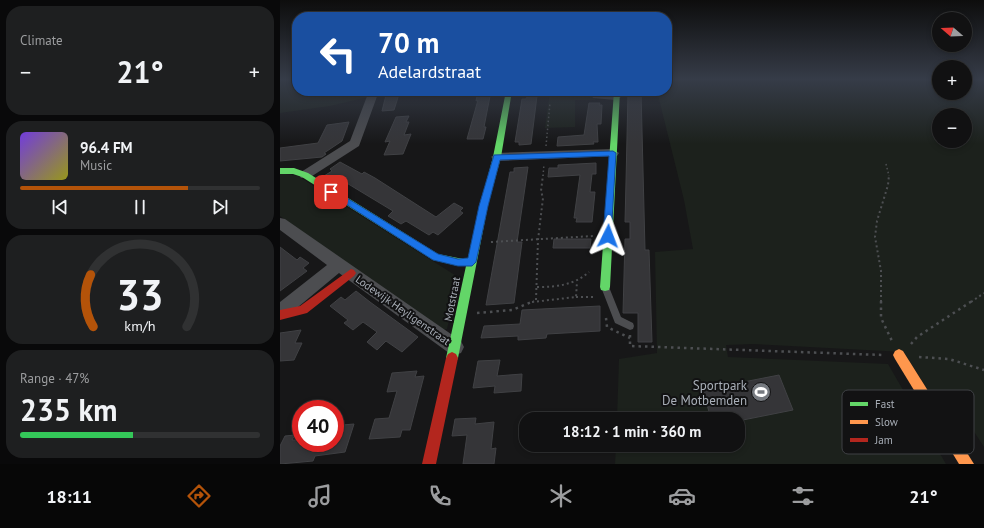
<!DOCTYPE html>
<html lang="en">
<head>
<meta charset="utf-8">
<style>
  body { margin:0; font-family:"PT Sans",sans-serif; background:#1e1f20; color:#f1f3f6; height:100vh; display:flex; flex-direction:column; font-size:15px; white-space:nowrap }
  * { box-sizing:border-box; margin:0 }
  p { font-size:13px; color:#9c9d9f }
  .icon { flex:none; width:22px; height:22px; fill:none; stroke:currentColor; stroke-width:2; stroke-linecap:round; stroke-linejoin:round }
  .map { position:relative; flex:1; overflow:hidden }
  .side { display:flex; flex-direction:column; gap:6px; padding:6px; background:#09090a; width:280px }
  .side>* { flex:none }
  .top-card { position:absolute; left:12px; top:12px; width:380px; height:84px; border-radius:16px; box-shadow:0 2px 6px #0003,0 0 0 1px #303132; background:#1a4fa0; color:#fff; overflow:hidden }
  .needle { width:26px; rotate:289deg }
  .tools { position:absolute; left:652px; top:12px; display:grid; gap:8px }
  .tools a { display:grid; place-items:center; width:40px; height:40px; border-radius:50%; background:#111112; box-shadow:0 2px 6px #0003,0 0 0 1px #303132; font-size:20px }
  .speed { position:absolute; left:12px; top:400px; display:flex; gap:8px; font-size:20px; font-weight:700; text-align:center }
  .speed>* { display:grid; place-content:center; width:52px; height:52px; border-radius:50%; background:#111112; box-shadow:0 2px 6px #0003,0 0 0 1px #303132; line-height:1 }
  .speed .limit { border:6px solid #d22; background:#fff; color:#111 }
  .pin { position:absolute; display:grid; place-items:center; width:34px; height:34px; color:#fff; margin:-17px; border-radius:8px; box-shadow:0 2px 6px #0006 }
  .me { position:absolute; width:44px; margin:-22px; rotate:3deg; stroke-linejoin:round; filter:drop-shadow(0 0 3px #0008) }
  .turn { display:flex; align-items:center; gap:14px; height:84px; padding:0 20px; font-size:18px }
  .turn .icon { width:52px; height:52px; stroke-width:2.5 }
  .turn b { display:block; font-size:28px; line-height:34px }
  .big { font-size:30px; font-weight:600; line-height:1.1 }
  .side .tile { flex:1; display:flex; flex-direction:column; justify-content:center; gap:6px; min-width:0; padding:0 14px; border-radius:16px; background:#1e1f20 }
  .side .dial { align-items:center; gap:0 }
  .dial svg { height:104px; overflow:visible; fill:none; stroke:#303132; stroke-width:7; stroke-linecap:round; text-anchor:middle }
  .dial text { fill:#f1f3f6; stroke:none }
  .song { display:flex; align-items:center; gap:12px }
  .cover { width:48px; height:48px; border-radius:6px; background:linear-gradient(135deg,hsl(260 70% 55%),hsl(60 70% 35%)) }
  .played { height:4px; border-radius:2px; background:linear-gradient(90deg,#b45309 70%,#303132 70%) }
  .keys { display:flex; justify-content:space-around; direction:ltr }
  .heat { display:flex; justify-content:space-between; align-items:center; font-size:22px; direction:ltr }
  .charge { height:6px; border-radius:3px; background:linear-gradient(90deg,#34c759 47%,#303132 0) }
  .trip { position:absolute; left:239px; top:412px; width:226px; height:40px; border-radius:16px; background:#111112; box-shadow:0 2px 6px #0003,0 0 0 1px #303132; font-weight:600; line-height:40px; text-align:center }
  .tab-bar { display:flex; height:64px; justify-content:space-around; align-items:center; background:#070707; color:#9c9d9f }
  .tab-bar .icon { width:28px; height:28px }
  .tab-bar .selected { color:#b45309 }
  .tab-bar b { font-size:18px; color:#f1f3f6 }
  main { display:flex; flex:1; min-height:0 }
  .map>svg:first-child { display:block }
  .green { fill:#1c211c; fill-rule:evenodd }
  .building { fill:#353538; stroke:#404144 }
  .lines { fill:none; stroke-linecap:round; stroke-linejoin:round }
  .path-far2 { stroke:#4d4f52; stroke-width:1.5; stroke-dasharray:1.5 2.5; stroke-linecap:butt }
  .path-far1 { stroke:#4d4f52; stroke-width:2; stroke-dasharray:2 3; stroke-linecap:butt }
  .path { stroke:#4d4f52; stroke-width:2.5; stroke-dasharray:2.5 4; stroke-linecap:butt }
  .lane { fill:#4c4d50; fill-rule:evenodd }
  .street { fill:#4c4d50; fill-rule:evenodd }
  .fast { fill:#63d668; fill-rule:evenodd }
  .slow { fill:#ff974d; fill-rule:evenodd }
  .jam { fill:#b3261e; fill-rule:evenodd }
  .route { fill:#1a73e8; stroke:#114b97 }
  .labels { text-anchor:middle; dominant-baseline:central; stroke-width:4; stroke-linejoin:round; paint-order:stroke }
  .street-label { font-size:11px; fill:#a9afb8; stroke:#121213 }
  .near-poi-label { font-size:13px; fill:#a9afb8; stroke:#121213; text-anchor:end }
  .key { fill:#121213; stroke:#3f4145; stroke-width:1 }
  .key-label { font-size:11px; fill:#a9afb8 }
</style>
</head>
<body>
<main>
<section class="side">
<div class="tile"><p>Climate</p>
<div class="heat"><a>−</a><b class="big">21°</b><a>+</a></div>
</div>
<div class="tile">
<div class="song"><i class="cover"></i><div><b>96.4 FM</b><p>Music</p></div></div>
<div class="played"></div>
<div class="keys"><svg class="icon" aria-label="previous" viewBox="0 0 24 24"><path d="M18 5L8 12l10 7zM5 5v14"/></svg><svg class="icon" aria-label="pause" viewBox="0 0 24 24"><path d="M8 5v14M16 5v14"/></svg><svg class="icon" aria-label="next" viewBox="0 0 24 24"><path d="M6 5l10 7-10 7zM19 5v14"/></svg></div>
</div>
<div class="tile dial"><svg viewBox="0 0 100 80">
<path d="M14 69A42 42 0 1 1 86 69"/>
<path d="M14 69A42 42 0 0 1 12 29" stroke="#b45309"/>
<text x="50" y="56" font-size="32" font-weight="700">33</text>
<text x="50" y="72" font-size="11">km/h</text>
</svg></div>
<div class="tile"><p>Range · 47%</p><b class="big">235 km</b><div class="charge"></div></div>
</section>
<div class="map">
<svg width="704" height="464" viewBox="0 0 704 464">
  <rect width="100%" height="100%" fill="#171718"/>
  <path class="green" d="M0,79H17V91H90L88,97L50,106L0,113Z
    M387,79H659V93H685V79H704V447L691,427L673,430L624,352L473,344L446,345L448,357L608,364L666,464H335L336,445H458V419H337L339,359L377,353L375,252L413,249L404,200L377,91H387ZM659,115H685V141H659Z
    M270,91H325V93H317L315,100H295V127L265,128Z
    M0,173L18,176L178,277L179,279L167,329L161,330L0,216Z"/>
  <path class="building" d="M107,91H120L114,110L102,111Z
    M198,91H211L204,127H206L203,139H187L198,100L196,101Z
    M351,91H361L365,250H369L372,342H358V313H343L345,239H350V222H345L346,182L348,93H351Z
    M257,96L251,144L239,145V142H235L242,99H246L247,97Z
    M309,103H320L319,105H322L321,124H317L318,142H313L314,144L277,146L278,137L304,135Z
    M129,116L126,122H129L124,135L131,134L123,154L104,155L110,141L105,142L116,117Z
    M69,122L62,141L44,153L46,154L42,157L0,161V148L38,143L47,125Z
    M60,162L82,174L84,172L95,178L156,217L174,203L183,208L180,211L183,213L158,235L153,232L149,235L126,221L121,224L108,216L113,211L60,179L55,182L44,176L52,171L50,169Z
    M316,163V174H312L310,192H315L312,222H296L297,218H294L300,175L268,177L269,168H278V165Z
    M248,167L237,242H242L234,303L206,305L230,172H234V168Z
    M274,239H311L310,248H273Z
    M0,247L17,260L20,257L29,263L23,268L27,271L0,291Z
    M76,291L90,302L138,337L122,352L106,341L97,350L87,342L97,332L83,322L73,330L64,323L68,320L50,306L61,297L65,300Z
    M320,306V331L267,334L266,338L238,340V336L201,338L204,326L240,324L242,310Z
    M21,330L15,343H22L14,360L0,361V333Z
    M220,360L217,376L242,374L241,391L214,393L215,386L193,388L198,361Z
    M137,371L135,377L144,376L130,430H122L120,437L89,439L95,419L109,418L117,391L107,392L112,373Z
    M499,375L513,410L458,421V419H431L423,390Z
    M196,418L195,424L214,422L211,449L216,448L214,464H183L187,435L172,436L175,419Z
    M74,424L65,452L35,456L33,461L0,464V446L5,436L15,435L12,440H21V443H56L62,425Z"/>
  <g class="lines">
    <path class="path-far2" d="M266,146L270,103
      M606,164L609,176
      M263,176L264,164"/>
    <path class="path-far1" d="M211,242L313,236
      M257,287C277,287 294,285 309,272
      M296,297H314
      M256,300L258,240L263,198L261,191L263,175
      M252,302L296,297L297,282
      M601,302V271L595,237L597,221L608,185L609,175
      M691,302L704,293"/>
    <path class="path" d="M601,301V318L612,341
      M197,313L232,310L254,301
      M326,318L327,327L350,338
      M350,335V346L603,355
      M631,344L637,337L692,301
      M639,357L669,359L704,370"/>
    <path class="lane" d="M325,284L328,285L329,287L341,317L353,323L354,326L353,329L350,330L335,323L321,287L322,285Z"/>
    <path class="street" d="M89,91H99L79,146L29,178H21L19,175L21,172L70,141Z
      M317,93L336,94L341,97L336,100L313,98L312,96Z
      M333,149L339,153L337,156L217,161L211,157L217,153Z
      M0,218L5,219L181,341L184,347L181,353L175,355L169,353L59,273L6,317L0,319V302L47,265L0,230Z"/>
    <path class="fast" d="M226,91H232L221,157L208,205L178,358L176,362L172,364L168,362L166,358L186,266H178L153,260L22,177L13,174H0V168H14L28,173L158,254L178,258H188L200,205L213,157Z
      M334,91H340L330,287L329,290L325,291L321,290L320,287Z"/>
    <path class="slow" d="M619,349L623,351L694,464H679L615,359L613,355L615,351Z"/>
    <path class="jam" d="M71,269L74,270L76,273L74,276L27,313L0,320V310L20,306Z
      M172,352L176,354L178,358L156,464H142L166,358L168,354Z"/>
  </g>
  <linearGradient id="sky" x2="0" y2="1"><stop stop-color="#0d0d0d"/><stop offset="0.55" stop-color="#363c48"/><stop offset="1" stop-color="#363c48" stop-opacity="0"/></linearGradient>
  <rect width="704" height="144" fill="url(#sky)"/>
  <path class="route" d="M333,151L336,153L331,238L328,239L323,236L329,156L220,160L208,206L196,262L192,266H178L153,260L47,192L48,190H54L158,254L178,259L188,258L199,206L214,155Z"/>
  <defs>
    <g id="stadium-disc" transform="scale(1)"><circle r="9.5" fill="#767a80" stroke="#121213"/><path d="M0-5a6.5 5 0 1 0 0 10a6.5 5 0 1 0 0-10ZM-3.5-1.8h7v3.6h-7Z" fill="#fff"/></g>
  </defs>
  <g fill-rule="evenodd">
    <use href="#stadium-disc" x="481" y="392"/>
  </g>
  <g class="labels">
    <g class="street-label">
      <text transform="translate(172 299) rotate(-79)">Motstraat</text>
      <text transform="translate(123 310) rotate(35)">Lodewijk Heyligenstraat</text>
    </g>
    <g class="near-poi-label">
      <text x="467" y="385">Sportpark<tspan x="467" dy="15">De Motbemden</tspan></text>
    </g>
  </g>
  <rect x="562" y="390" width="132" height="64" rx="6" class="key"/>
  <rect x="570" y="402" width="18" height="4" fill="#63d668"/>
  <rect x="570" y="420" width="18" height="4" fill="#ff974d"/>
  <rect x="570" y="438" width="18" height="4" fill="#b3261e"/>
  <g class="key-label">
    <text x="595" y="408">Fast</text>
    <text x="595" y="426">Slow</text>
    <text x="595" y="444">Jam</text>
  </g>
</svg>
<div class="tools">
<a><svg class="needle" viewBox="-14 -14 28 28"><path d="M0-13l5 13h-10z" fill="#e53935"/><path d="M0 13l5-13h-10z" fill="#9c9d9f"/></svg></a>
<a>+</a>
<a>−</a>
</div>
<div class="speed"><div class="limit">40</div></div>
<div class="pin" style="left:51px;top:192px;background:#d93025"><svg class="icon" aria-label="arrive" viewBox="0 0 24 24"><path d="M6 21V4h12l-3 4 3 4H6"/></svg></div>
<svg class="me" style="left:328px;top:236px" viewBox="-20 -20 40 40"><path d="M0-17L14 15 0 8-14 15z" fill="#1a73e8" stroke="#fff" stroke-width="4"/></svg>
<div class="trip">18:12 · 1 min · 360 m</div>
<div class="top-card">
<div class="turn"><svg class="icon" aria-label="left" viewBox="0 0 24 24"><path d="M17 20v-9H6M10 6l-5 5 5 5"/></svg><div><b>70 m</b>Adelardstraat</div></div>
</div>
</div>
</main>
<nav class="tab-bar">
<b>18:11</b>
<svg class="icon selected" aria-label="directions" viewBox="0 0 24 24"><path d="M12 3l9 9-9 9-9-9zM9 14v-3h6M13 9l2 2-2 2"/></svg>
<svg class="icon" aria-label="music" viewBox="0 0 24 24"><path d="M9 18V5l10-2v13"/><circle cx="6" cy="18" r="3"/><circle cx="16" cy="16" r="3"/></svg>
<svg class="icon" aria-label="phone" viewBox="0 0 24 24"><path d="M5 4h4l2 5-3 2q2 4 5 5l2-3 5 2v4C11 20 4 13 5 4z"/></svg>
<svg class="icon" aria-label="climate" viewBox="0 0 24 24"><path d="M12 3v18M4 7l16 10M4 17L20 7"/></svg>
<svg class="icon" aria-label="car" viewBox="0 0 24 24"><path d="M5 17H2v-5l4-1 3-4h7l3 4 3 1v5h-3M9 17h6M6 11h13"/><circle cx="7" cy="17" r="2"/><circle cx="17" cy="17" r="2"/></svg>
<svg class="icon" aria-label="filters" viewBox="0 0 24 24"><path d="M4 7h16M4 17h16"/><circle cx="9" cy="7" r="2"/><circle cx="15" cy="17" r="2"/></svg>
<b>21°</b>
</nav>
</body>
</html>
